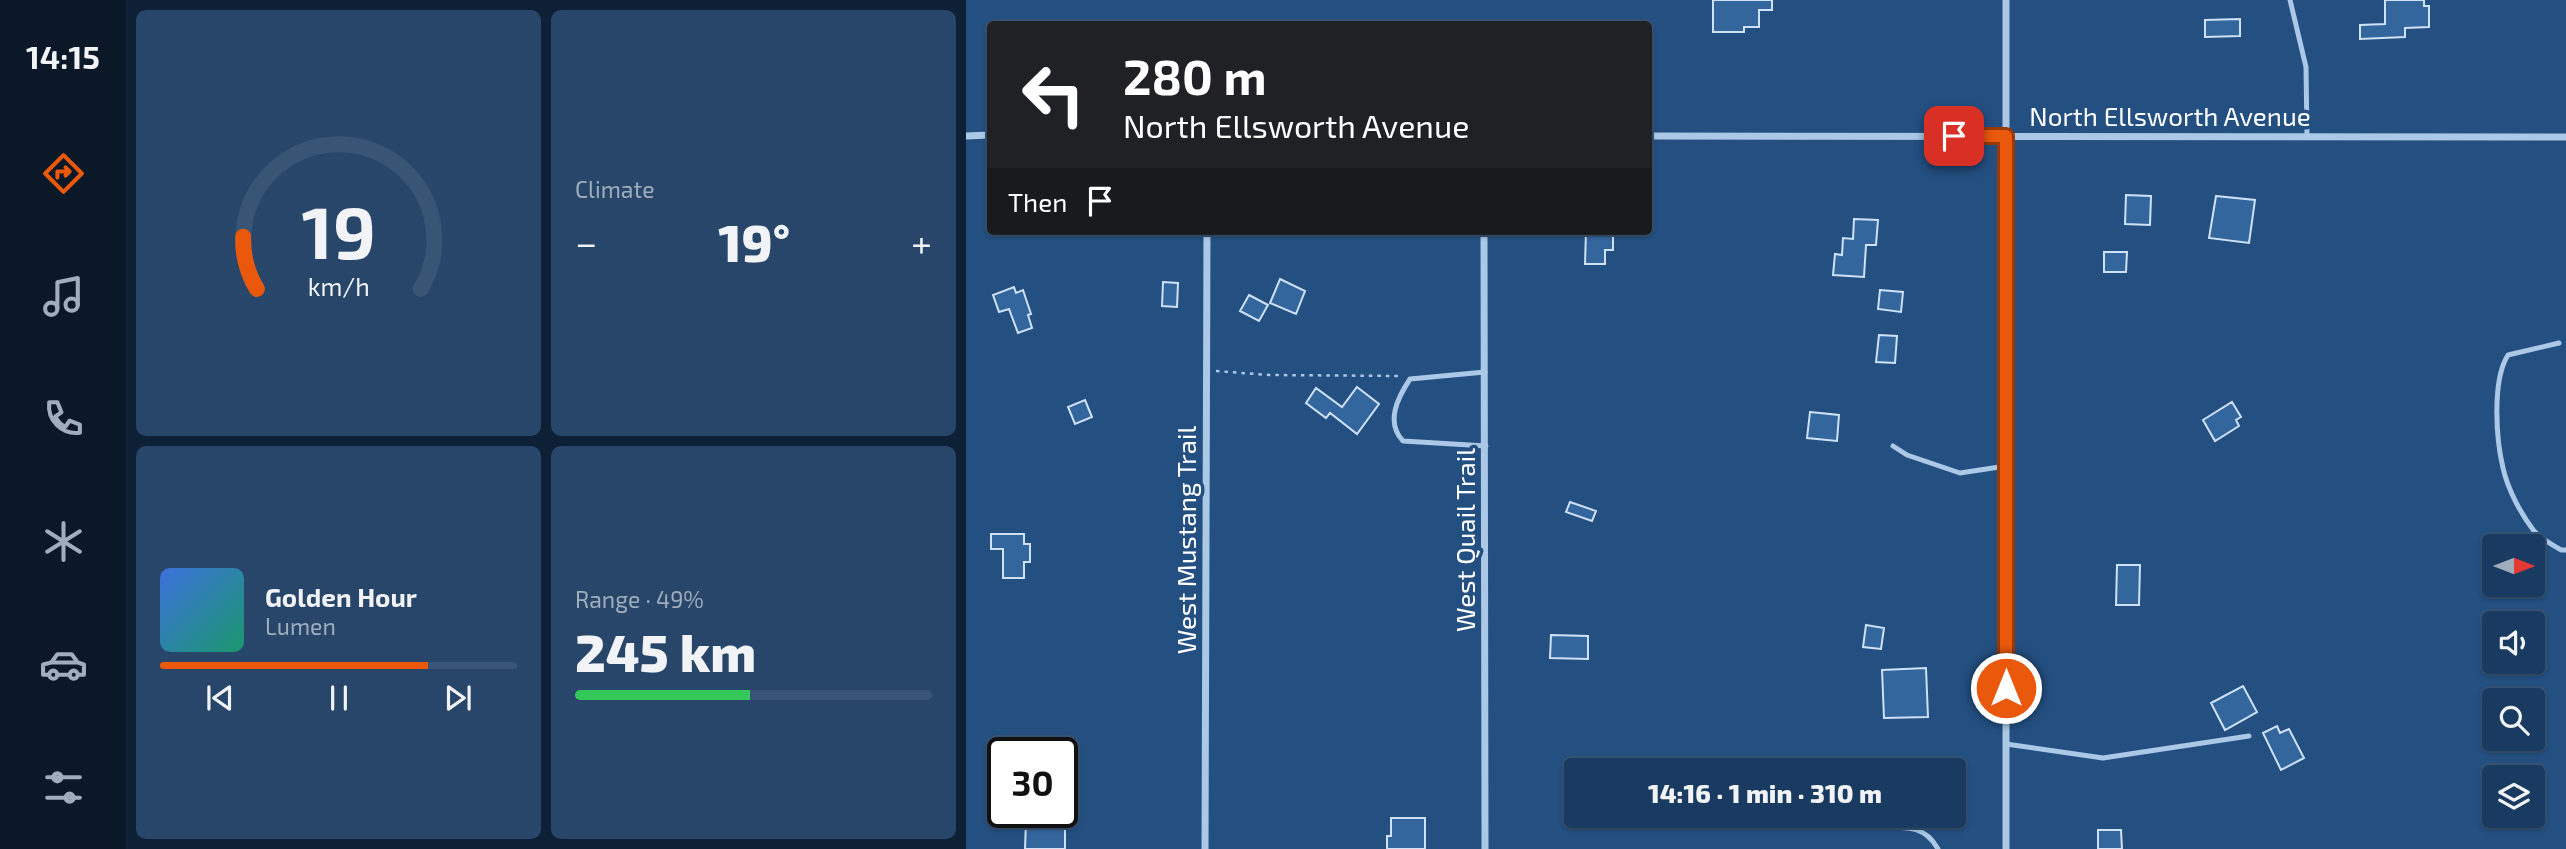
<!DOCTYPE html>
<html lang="en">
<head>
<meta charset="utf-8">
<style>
  body { margin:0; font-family:"Exo 2",sans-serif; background:#27466a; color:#f1f3f6; height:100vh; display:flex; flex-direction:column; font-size:26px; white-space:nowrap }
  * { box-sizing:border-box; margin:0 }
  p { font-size:23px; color:#9fadbd }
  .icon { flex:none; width:38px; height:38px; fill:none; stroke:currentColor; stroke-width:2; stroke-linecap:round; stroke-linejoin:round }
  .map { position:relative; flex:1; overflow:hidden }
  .sheet { display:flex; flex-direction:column; gap:10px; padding:10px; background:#0e2035; width:840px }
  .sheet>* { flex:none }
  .hud { position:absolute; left:21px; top:21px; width:665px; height:214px; border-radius:7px; box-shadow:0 2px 5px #0004,0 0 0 2px #385576; background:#202124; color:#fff; overflow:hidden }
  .needle { width:46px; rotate:90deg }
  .buttons { position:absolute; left:1516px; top:534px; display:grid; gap:14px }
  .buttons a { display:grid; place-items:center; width:63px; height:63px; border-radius:7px; background:#1a3b61; box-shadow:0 2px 5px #0004,0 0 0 2px #385576; font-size:35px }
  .speed { position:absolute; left:21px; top:737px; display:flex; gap:14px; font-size:35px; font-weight:700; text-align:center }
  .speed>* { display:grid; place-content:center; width:91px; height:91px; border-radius:50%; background:#1a3b61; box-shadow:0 2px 5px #0004,0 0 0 2px #385576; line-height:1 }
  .speed .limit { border:4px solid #111; border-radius:10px; background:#fff; color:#111 }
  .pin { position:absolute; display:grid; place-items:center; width:60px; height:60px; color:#fff; margin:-30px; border-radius:14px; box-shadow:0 4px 10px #0006 }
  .me { position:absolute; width:77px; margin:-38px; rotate:0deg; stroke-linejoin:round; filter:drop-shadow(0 0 5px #0008) }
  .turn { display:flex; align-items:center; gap:24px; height:147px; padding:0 21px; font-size:32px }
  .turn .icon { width:91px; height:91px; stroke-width:2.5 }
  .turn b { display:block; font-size:49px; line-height:60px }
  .then { display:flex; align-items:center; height:66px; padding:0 21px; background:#0003; gap:14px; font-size:26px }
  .big { font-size:52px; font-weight:800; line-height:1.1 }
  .sheet .widget { flex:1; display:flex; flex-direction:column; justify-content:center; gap:10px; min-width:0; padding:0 24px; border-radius:10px; background:#27466a }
  .sheet .dial { align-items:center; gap:0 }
  .dial svg { height:182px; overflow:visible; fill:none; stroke:#385576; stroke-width:7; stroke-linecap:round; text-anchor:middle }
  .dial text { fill:#f1f3f6; stroke:none }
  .song { display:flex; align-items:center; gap:21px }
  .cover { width:84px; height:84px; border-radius:10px; background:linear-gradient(135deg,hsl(220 70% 55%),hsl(160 70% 35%)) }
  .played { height:7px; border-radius:4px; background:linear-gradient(90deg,#ea580c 75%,#385576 75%) }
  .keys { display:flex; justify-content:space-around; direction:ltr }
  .heat { display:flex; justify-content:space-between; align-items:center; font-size:38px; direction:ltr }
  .charge { height:10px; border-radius:5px; background:linear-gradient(90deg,#34c759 49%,#385576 0) }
  .sheet .tiles { flex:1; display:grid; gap:10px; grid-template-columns:repeat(2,1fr) }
  .trip { position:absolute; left:598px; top:758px; width:402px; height:70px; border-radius:7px; background:#1a3b61; box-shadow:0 2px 5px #0004,0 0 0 2px #385576; font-weight:800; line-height:70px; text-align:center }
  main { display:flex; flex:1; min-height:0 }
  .tab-bar { display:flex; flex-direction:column; width:126px; justify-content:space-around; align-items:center; background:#0a1827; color:#9fadbd }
  .tab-bar .icon { width:49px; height:49px }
  .tab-bar .selected { color:#ea580c }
  .tab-bar b { font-size:32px; color:#f1f3f6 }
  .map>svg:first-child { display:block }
  .building { fill:#34669e; stroke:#cee1f6; stroke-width:2 }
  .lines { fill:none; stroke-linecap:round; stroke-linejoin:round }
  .path { stroke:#abc8e7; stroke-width:2.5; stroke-dasharray:3.5 5; stroke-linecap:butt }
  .lane { stroke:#abc8e7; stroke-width:5 }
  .street { stroke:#abc8e7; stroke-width:7 }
  .route-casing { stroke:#983908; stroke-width:18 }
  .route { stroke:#ea580c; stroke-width:12 }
  .labels { text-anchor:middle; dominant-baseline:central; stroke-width:7; stroke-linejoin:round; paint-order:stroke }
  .street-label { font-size:26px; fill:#fff; stroke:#234f81 }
</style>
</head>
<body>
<main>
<nav class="tab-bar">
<b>14:15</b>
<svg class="icon selected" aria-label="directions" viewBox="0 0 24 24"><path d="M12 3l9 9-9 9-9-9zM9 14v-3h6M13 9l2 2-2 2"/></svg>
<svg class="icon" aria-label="music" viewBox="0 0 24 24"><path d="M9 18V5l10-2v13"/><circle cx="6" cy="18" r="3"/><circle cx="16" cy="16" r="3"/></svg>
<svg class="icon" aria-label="phone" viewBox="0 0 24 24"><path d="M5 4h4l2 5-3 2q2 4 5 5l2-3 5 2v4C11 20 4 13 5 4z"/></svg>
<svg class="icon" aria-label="climate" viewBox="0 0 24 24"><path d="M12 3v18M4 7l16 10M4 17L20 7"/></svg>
<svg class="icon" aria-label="car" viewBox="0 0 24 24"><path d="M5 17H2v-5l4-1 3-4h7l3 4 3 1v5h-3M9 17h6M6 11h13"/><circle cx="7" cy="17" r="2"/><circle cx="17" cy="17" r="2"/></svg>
<svg class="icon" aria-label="filters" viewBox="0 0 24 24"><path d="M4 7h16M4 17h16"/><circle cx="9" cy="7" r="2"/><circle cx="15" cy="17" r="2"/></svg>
</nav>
<section class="sheet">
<div class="tiles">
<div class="widget dial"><svg viewBox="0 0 100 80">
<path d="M14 69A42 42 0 1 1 86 69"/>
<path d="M14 69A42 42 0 0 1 8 46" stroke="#ea580c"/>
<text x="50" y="56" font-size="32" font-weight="700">19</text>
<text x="50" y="72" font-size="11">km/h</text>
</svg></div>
<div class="widget"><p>Climate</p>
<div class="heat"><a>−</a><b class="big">19°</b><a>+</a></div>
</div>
<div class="widget">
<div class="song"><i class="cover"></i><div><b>Golden Hour</b><p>Lumen</p></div></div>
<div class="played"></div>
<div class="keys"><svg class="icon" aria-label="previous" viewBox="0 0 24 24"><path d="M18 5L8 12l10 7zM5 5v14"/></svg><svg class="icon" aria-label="pause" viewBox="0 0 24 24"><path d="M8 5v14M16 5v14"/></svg><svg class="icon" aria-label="next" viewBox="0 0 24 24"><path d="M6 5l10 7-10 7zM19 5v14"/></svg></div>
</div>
<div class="widget"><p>Range · 49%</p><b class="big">245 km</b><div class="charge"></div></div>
</div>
</section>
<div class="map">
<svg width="1600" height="849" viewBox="0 0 1600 849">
  <rect width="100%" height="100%" fill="#234f81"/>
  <path class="building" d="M747,0H806V10H793V27H778V32H747Z
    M1419,0H1458V6H1463V27L1439,28V37L1394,39V25L1419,24Z
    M1274,19V36L1239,37V20Z
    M1160,195L1185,196L1184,225L1159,224Z
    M1250,196L1289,200L1283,243L1243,238Z
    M888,219L912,220L910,245H900L898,277L867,275L869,254L876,255L877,238L887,239Z
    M620,231H647V250H639V264H619Z
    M1138,252H1161L1160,272H1138Z
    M314,279L339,291L330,314L304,303Z
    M197,282L212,283L211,307L196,306Z
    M48,287L50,293L57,290L65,314L62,315L66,328L52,333L43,309L33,312L27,295Z
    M914,290L937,292L935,312L912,309Z
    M283,295L302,305L293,321L274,311Z
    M913,335L931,336L929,363L910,362Z
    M391,387L413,404L391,434L364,413L360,418L340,403L350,388L376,407Z
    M119,400L126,417L109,424L102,407Z
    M1266,402L1275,417L1270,420L1273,426L1249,441L1237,420Z
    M844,412L873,415L871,441L841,438Z
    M604,502L630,511L626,521L600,512Z
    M25,534H58V544H64V562H58V578H37V549H25Z
    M1151,565H1174L1173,605H1150Z
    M900,625L918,628L915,649L897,647Z
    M585,635L622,636V659L584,658Z
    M960,668L962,717L918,718L916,670Z
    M1277,686L1291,712L1259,730L1245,703Z
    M1311,726L1314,733L1323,729L1338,758L1315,770L1297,733Z
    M425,818H459V849H421V836H425Z
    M60,820L99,821V849H59Z
    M1132,830H1155L1156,849H1132Z"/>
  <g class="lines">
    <path class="path" d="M250,371L304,375L436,376"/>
    <path class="lane" d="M1324,0L1340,67L1341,136
      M1593,343L1542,355C1526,380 1530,439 1537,468C1542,490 1555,514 1568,531C1575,539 1587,545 1595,550H1600
      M519,372L444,379C432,397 419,422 437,441L520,446
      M927,446L941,455L994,473L1040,466
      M1040,744L1137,758L1283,736
      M917,827C942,827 959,826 972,849"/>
    <path class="street" d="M1040,0V849
      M0,136L24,135
      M682,136L1600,137
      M518,231L519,849
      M239,849L241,231"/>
  </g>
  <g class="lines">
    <g class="route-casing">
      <path id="route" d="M988,136H1040V688"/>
    </g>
    <use href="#route" class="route"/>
  </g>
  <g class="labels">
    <g class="street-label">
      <text x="1204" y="115">North Ellsworth Avenue</text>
      <text transform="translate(219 540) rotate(-90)">West Mustang Trail</text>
      <text transform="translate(498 540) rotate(-90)">West Quail Trail</text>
    </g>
  </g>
</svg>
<div class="buttons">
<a><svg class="needle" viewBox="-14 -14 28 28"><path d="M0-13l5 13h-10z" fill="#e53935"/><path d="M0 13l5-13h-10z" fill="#9fadbd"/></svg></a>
<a><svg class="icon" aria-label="sound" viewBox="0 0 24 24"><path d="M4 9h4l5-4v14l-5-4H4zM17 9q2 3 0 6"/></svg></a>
<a><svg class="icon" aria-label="search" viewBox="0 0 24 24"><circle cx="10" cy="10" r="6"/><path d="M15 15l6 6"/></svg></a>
<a><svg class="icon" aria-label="layers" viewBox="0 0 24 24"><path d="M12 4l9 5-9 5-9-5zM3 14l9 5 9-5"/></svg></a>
</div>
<div class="speed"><div class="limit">30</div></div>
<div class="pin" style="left:988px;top:136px;background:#d93025"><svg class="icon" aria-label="arrive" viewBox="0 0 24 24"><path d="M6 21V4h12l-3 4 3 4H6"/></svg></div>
<svg class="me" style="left:1040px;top:688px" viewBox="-20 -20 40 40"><circle r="17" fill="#ea580c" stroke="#fff" stroke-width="3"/><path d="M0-11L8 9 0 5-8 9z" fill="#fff"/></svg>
<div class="trip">14:16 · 1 min · 310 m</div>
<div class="hud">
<div class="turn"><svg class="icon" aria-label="left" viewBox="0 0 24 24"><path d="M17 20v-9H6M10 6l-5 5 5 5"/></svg><div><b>280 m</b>North Ellsworth Avenue</div></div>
<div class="then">Then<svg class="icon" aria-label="arrive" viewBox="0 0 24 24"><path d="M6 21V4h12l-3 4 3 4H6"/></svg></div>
</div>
</div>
</main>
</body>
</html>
